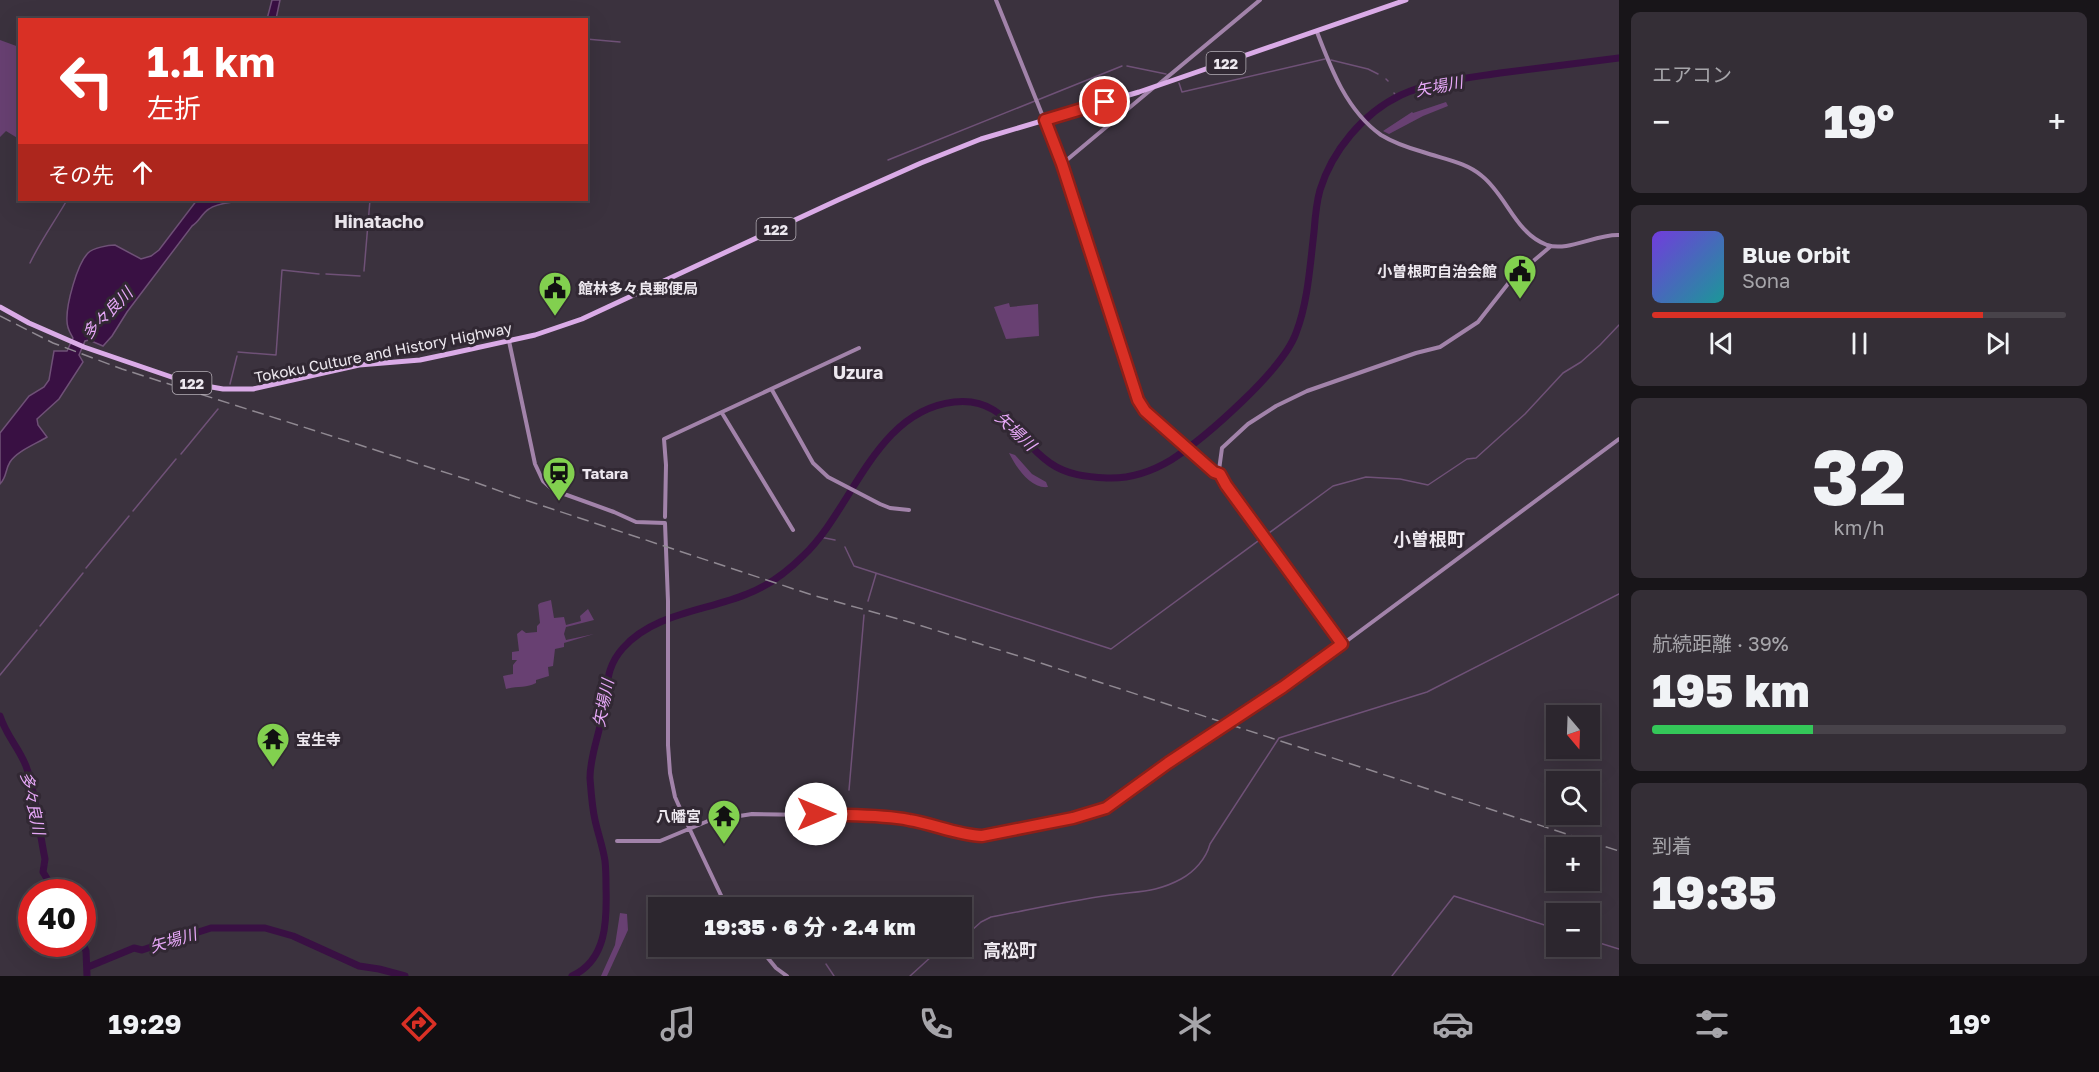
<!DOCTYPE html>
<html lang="ja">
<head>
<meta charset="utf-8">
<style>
  body { margin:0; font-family:"Golos Text","Noto Sans JP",sans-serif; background:#342e36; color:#f1f3f6; height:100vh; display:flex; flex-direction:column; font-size:22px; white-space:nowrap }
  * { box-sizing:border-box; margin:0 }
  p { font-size:20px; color:#a6a5aa }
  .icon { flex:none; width:33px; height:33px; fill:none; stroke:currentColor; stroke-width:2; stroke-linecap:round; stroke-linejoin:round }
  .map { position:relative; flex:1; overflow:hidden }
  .drawer { display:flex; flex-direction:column; gap:12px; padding:12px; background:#181519; width:480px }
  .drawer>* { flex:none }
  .banner { position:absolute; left:18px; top:18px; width:570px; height:183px; border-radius:0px; box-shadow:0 6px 24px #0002,0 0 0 2px #48434a; background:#d93025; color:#fff; overflow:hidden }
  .needle { width:39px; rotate:161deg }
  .controls { position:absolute; left:1546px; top:705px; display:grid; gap:12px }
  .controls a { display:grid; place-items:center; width:54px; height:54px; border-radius:0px; background:#2c262e; box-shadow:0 6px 24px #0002,0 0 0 2px #48434a; font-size:30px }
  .speed { position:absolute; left:18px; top:879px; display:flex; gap:12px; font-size:30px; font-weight:700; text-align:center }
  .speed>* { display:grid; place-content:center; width:78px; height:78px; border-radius:50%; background:#2c262e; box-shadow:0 6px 24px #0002,0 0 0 2px #48434a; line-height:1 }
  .speed .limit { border:9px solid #d22; background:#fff; color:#111 }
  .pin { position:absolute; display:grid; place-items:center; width:51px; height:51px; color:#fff; margin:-26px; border:3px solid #fff; border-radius:50%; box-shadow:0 2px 6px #0007 }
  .me { position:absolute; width:66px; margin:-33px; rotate:90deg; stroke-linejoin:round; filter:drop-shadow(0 0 4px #0008) }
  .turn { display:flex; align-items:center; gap:21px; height:126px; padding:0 30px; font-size:27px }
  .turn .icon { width:78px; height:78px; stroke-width:2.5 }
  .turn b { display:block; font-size:42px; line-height:51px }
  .then { display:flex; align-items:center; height:57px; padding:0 30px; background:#0003; gap:12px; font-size:22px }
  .big { font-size:45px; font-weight:800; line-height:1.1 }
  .drawer .card { flex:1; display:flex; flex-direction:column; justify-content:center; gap:9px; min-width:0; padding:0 21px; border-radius:9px; background:#342e36 }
  .drawer .dial { align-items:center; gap:0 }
  .dial b { font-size:78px; line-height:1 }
  .song { display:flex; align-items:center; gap:18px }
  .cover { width:72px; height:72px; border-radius:9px; background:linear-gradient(135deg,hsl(260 70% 55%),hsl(180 70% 35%)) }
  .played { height:6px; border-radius:3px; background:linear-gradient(90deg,#d93025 80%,#48434a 80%) }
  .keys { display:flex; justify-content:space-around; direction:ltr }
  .heat { display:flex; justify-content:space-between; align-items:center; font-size:33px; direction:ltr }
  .charge { height:9px; border-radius:4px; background:linear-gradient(90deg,#34c759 39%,#48434a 0) }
  .trip { position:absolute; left:648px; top:897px; width:324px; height:60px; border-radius:0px; background:#2c262e; box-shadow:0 6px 24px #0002,0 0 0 2px #48434a; font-weight:800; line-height:60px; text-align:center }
  .menu { display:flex; height:96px; justify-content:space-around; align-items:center; background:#120f12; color:#a6a5aa }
  .menu .icon { width:42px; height:42px }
  .menu .current { color:#d93025 }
  .menu b { font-size:27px; color:#f1f3f6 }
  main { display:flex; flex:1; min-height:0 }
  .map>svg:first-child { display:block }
  .green { fill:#684072 }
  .water { fill:#391043; stroke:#6f5177; stroke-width:1.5 }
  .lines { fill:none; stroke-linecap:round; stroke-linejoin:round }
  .stream { stroke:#6f5177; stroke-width:1.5 }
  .river { stroke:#391043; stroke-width:7 }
  .secondary { stroke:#a283aa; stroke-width:4 }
  .highway { stroke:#daabe7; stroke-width:5 }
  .rail { stroke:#908992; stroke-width:1.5; stroke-dasharray:12 6; stroke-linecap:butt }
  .route-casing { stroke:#8d1f18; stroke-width:15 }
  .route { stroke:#d93025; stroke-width:10 }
  .labels { text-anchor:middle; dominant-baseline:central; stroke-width:6; stroke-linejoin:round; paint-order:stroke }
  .shield { fill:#312833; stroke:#b5aeb7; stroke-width:1.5 }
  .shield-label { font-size:14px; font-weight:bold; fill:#ede8ef }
  .poi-label { font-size:15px; font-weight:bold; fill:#ede8ef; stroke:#312833; text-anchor:start }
  .street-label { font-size:15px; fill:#ede8ef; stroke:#312833 }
  .water-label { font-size:16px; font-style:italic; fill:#e7a8f8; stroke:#312833 }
  .quarter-label { font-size:18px; font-weight:bold; fill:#ede8ef; stroke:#312833 }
</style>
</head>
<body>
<main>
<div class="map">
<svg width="1619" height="976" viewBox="0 0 1619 976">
  <rect width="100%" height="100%" fill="#3b323e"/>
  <path class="green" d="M0,40L19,47V139L6,131L0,137Z
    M1446,102L1448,106L1423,116L1389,134L1383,131L1412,112L1413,113Z
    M1009,303L1010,307L1038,304L1039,336L1006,339L994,307Z
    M1009,453L1015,455L1032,474L1046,482L1048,487C1030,489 1016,467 1009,453Z
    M551,600L554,618L564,617L566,625L581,621L580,616L588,609L594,620L566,627L564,634L566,640L594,634L564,643V647L555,649L553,666L548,667L549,676L536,680V683C527,688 516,686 506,689L503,676L513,674V665L517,660H512V652L519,651L517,634L522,630L526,633L537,632V626L540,623L538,605L540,603Z
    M620,913L627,914L628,930L607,976H601L615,945Z
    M50,944H73L74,946L68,953L65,951L54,954Z"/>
  <path class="water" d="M272,0H280L276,19H267Z
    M197,200H243C233,203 218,202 209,209C202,213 199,222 192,226L127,312L112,336L103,346L89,340L85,341L79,355L83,362L59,399L37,419L38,425L47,437C36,444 17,451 10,462C5,470 7,477 0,484V433L29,396L44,387L49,380L54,351H67L73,338C70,332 67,329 67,321C66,305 77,264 88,253C93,248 108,245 115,245L141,259L151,256L159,250Z"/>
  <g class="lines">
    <path class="stream" d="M586,39L620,42
      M1331,60L1368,69L1378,74
      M1127,66L1166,74
      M1386,79L1388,81
      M1179,83L1182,92L1325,59
      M1394,93L1397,97
      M888,160L1122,66
      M30,263C41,240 55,221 67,200
      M364,271L370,200
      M326,274L360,276
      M238,352L276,355L282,270L319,274
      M230,384L237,356
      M181,454L218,409
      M133,511L176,459
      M820,537L835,540
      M845,547L854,566L1111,649L1333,486L1366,477L1400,479L1428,485L1467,459L1476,458L1525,414L1563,373L1581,362L1600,345L1619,325
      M86,568L129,516
      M868,601L876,574
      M40,626L83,573
      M0,675L37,630
      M849,790L864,615
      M962,939L981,922L991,917C1034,909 1076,899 1119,894C1143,891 1159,891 1181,879C1194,872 1206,859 1210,844L1279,738L1427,692L1619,594
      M1590,940L1619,949
      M826,964L834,976
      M910,976L932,956L946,946
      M1392,976L1454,896L1557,929"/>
    <path class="river" d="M0,716C7,737 18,746 26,766C36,793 39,831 45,859L43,872L55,892
      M82,942L86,951L87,976
      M88,967L134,948L142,950L211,928H265L293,936L359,966L379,969L405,976
      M572,976C607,960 607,920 606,887C606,879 606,870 605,861C603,847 598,834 595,820C592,807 591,791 590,778C590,755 600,733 603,711C608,686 605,668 623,648C654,613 706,611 747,594C768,586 787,572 803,556C853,509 875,411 954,402C1004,396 1015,439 1050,463C1067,475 1087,477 1107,478C1131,479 1151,472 1171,460C1205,438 1283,370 1296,333C1308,302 1310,265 1314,232C1315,218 1316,204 1320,190C1332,151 1363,113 1401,95C1432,81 1467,78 1500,73C1540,68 1579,63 1619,58"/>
    <path class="secondary" d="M996,0L1062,164L1138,400L1145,411L1219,474
      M1317,32C1331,69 1347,111 1381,135C1394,143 1409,148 1423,152C1443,159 1466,162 1482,176C1507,196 1515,233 1547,245C1568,252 1596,234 1619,235
      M1159,84L1260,0
      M1062,164L1153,88
      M509,341L535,464L543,481L553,490L614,512L636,522L665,523L668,601V745L670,773L675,797L683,815L727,908
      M772,390L813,463L828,477L880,504L890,508L909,510
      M722,413L793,530
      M665,517L666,465L664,439L859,348
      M1343,644L1222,481L1219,470L1222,448L1248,424L1276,406L1307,391L1416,353L1440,347L1478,322L1511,280L1551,246
      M617,841H660L708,821L752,814L879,816L908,820L966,835L982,836L1101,811L1118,801L1168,763L1313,666L1619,439
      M758,946L776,968L787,976"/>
    <path class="highway" d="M0,307L29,323L84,347L189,383L223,389H253L359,365L420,360L453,353L535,335L582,319L838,200L921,163L981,139L1139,92L1406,0"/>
    <path class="rail" d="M0,316L53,343L122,369L469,480L516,497L812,595L909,622L1022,657L1619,851"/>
  </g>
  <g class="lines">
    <g class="route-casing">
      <path id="route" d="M816,814C847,816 878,814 909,820C934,824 957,835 982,836L1073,818L1106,808L1168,763L1283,687L1342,644L1226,485L1220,474L1214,472L1145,411L1138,400L1062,164L1045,120L1105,102"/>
    </g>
    <use href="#route" class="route"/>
  </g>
  <defs>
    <g id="civic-pin" transform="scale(1.725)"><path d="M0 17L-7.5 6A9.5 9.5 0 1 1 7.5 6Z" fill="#82d04f" stroke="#312833"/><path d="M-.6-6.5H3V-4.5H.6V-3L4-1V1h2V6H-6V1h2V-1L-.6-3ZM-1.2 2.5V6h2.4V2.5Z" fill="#111"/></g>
    <g id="station-pin" transform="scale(1.725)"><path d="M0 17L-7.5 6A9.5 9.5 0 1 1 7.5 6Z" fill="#82d04f" stroke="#312833"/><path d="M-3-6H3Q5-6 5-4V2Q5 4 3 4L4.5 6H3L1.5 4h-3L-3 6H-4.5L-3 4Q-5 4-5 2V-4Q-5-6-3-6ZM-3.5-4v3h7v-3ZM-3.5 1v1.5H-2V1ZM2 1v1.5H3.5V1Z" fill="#111"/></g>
    <g id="temple-pin" transform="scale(1.725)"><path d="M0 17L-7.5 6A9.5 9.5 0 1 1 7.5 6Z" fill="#82d04f" stroke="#312833"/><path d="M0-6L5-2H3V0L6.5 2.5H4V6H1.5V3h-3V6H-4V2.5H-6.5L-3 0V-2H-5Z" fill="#111"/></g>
  </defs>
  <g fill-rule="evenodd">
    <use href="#civic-pin" x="1520" y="271"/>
    <use href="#civic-pin" x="555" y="288"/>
    <use href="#station-pin" x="559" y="473"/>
    <use href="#temple-pin" x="273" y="739"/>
    <use href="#temple-pin" x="724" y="816"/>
  </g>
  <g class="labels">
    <g class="shield">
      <rect x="1206.5" y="52" width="39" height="22" rx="4.5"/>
      <rect x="756.5" y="218" width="39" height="22" rx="4.5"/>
      <rect x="172.5" y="372" width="39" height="22" rx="4.5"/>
    </g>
    <g class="shield-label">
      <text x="1226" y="63">122</text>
      <text x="776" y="229">122</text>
      <text x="192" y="383">122</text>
    </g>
    <g class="poi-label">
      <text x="1497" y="271" text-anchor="end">小曽根町自治会館</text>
      <text x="578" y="288">館林多々良郵便局</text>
      <text x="582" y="473">Tatara</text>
      <text x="296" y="739">宝生寺</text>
      <text x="701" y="816" text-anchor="end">八幡宮</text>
    </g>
    <g class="street-label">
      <text transform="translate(383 352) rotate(-11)">Tokoku Culture and History Highway</text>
    </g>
    <g class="water-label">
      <text transform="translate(1439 86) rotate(-11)">矢場川</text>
      <text transform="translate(107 313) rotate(-46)">多々良川</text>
      <text transform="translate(1016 431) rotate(43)">矢場川</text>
      <text transform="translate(603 703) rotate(-79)">矢場川</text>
      <text transform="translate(33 803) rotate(78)">多々良川</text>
      <text transform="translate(173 940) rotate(-17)">矢場川</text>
    </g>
    <g class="quarter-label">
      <text x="379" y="221">Hinatacho</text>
      <text x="858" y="372">Uzura</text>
      <text x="1429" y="539">小曽根町</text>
      <text x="1010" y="950">高松町</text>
    </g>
  </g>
</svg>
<div class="controls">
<a><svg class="needle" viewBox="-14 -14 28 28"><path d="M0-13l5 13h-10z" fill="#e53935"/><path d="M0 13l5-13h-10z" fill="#a6a5aa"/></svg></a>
<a><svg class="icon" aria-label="search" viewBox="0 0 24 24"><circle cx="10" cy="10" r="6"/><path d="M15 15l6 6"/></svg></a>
<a>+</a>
<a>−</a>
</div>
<div class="speed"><div class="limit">40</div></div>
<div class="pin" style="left:1105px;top:102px;background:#d93025"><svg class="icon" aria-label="arrive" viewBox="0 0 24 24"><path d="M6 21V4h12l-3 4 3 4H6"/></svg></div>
<svg class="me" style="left:816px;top:814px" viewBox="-20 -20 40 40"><circle r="19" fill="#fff"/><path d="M0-13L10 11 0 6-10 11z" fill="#d93025"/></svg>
<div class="trip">19:35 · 6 分 · 2.4 km</div>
<div class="banner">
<div class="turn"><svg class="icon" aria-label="left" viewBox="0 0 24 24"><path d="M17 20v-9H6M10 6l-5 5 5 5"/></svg><div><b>1.1 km</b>左折</div></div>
<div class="then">その先<svg class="icon" aria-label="ahead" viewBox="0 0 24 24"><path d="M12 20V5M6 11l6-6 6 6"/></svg></div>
</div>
</div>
<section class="drawer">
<div class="card"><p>エアコン</p>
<div class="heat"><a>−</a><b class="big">19°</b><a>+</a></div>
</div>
<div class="card">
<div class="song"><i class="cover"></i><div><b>Blue Orbit</b><p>Sona</p></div></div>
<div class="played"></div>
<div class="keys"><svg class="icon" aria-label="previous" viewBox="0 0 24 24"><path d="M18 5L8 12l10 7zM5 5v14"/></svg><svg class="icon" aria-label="pause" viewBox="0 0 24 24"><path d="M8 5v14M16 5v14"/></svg><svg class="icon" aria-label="next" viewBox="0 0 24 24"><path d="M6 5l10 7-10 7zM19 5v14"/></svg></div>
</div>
<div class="card dial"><b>32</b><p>km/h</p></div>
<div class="card"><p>航続距離 · 39%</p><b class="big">195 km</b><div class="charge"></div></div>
<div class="card"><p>到着</p><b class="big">19:35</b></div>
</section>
</main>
<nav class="menu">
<b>19:29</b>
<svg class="icon current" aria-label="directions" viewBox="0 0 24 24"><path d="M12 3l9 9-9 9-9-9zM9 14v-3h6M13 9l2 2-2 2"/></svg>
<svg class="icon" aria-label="music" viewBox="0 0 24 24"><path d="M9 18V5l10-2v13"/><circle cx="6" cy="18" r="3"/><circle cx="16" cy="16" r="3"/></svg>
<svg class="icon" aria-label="phone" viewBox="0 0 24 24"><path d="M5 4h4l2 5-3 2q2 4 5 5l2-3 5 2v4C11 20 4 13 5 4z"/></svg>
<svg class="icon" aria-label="climate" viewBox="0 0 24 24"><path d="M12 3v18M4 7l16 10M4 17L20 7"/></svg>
<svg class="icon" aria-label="car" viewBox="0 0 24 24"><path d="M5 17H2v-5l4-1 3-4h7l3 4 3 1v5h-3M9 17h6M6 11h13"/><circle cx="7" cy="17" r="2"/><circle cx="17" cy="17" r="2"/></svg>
<svg class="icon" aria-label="filters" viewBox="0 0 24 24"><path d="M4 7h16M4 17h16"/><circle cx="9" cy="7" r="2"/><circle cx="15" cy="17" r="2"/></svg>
<b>19°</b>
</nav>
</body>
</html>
